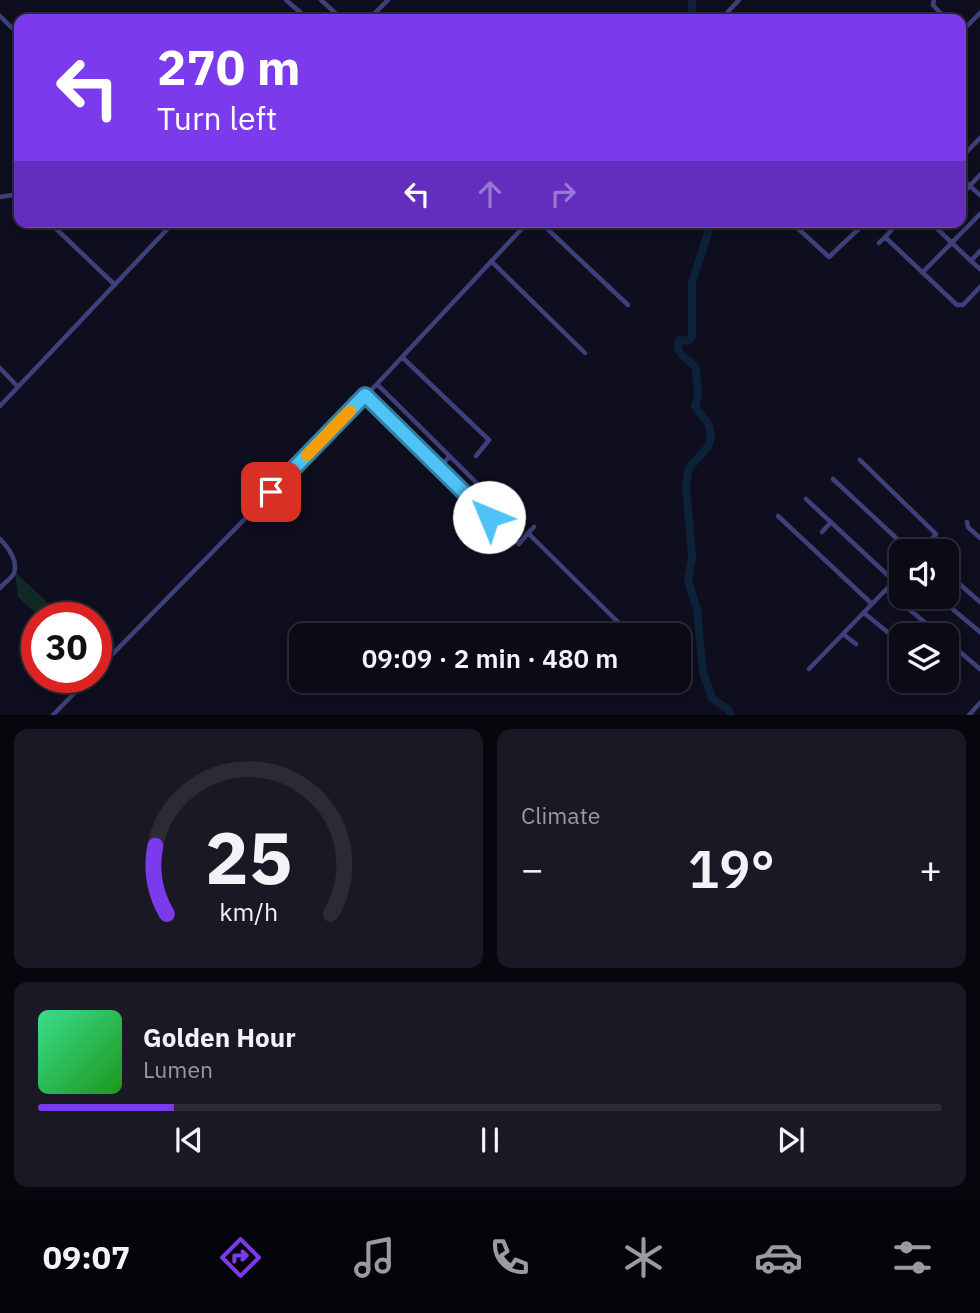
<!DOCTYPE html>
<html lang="en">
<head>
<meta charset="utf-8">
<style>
  body { margin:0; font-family:"IBM Plex Sans",sans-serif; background:#191824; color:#f1f3f6; height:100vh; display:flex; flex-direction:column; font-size:26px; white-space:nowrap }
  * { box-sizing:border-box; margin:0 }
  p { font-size:23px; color:#9a9aa1 }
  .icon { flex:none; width:38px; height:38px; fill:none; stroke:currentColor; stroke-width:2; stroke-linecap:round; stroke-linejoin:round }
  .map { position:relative; height:715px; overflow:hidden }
  .drawer { display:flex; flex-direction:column; gap:14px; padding:14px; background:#06060d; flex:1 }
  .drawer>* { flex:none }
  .top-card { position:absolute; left:14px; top:14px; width:952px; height:214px; border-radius:14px; box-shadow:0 4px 10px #0003,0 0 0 2px #2b2b36; background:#7c3aed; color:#fff; overflow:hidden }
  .controls { position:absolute; left:889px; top:539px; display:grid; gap:14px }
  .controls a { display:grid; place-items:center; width:70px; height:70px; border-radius:14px; background:#0b0a17; box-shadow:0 4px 10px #0003,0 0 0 2px #2b2b36; font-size:35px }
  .speed { position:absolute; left:21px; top:602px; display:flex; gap:14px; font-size:35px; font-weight:700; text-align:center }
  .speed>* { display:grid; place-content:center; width:91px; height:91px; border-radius:50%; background:#0b0a17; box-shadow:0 4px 10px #0003,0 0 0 2px #2b2b36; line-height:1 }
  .speed .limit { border:10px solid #d22; background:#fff; color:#111 }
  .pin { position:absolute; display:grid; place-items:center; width:60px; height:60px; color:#fff; margin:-30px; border-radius:14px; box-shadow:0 4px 10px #0006 }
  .me { position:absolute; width:77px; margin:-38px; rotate:315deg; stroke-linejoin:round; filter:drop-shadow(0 0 5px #0008) }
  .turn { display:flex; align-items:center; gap:24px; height:147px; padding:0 28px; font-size:32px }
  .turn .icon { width:91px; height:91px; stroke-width:2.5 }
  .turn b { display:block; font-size:49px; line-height:60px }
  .lanes { display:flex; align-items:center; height:66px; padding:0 28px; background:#0003; justify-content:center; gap:35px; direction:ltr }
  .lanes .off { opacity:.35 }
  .big { font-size:52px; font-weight:600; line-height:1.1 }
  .drawer .widget { flex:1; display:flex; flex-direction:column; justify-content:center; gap:10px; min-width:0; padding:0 24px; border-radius:14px; background:#191824 }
  .drawer .dial { align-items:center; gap:0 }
  .dial svg { height:182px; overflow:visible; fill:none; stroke:#2b2b36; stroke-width:7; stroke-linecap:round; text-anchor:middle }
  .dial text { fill:#f1f3f6; stroke:none }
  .song { display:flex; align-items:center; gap:21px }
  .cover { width:84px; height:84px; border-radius:10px; background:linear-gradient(135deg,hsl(150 70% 55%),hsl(120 70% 35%)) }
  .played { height:7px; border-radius:4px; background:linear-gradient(90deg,#7c3aed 15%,#2b2b36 15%) }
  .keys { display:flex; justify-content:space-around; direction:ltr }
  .heat { display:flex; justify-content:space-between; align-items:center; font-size:38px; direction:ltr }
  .drawer .tiles { flex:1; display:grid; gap:14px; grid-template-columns:1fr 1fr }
  .widget:last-child { grid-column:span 2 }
  .trip { position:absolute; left:289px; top:623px; width:402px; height:70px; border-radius:14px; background:#0b0a17; box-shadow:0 4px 10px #0003,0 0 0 2px #2b2b36; font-weight:600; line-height:70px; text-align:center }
  .menu { display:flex; height:112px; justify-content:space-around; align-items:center; background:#040409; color:#9a9aa1 }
  .menu .icon { width:49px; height:49px }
  .menu .current { color:#7c3aed }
  .menu b { font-size:32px; color:#f1f3f6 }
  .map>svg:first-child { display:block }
  .green { fill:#122825 }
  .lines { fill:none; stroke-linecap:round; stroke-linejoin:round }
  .river { stroke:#0d2139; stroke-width:8 }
  .street { stroke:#3d407a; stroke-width:4.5 }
  .route-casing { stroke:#337fa1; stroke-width:18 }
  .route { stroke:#4fc3f7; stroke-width:12 }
  .slow { stroke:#f59e0b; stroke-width:12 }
</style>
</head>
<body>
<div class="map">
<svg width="980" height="715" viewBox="0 0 980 715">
  <rect width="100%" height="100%" fill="#0f0e1f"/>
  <path class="green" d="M15,572L64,618H41L18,597Z"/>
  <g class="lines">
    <path class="river" d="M692,0L693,19
      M709,222L708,233L692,283V336L688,341L679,340C674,355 688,358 696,368L698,396L695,406L709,425L711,437L708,447L689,468L686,486L692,558L688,580L697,610L703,672L712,698L728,709L730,715"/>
    <path class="street" d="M286,0L308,19
      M321,0L342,19
      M934,0L933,5L946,19
      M0,16L19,35
      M369,19L388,0
      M721,19L739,0
      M961,32L980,13
      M961,146L967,152
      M961,158L980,138
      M961,178L980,195
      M961,195L980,175
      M0,197L19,194
      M49,222L115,285
      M540,222L628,305
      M791,222L829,257L866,222
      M899,222L885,237L957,305H963L980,287
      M930,222L971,261L980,251
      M879,243L885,237
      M491,261L585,353
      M971,261L980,269
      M923,272L980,214
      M402,357L489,440L476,456
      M0,368L18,387
      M377,384L504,510
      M365,395L489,517L519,544L528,533L631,635
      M0,406L174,222
      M860,460L936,534L922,551
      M439,468L449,457
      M833,479L910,551
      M806,499L894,581
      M778,516L872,604
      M967,522L968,527L980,538
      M822,532L831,522
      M528,533L534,527
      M0,539C8,547 20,563 13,575C10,579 3,584 0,588
      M947,573L980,602
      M886,590L940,635
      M938,597L980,632
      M864,613L901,643
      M843,634L856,644
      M947,641L980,669
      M809,669L901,574
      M96,671L377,384L528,222
      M53,715L90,677
      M969,715L980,703"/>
  </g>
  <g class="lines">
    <g class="route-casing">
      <path id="route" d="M271,492L365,395L489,517"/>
    </g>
    <use href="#route" class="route"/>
    <path class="slow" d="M307,455L350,411"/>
  </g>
</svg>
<div class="controls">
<a><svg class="icon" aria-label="sound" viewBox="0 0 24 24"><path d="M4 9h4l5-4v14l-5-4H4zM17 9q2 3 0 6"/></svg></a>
<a><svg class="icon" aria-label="layers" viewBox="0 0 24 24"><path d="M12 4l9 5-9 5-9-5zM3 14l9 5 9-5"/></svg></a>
</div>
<div class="speed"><div class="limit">30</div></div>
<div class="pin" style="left:271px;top:492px;background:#d93025"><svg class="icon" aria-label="arrive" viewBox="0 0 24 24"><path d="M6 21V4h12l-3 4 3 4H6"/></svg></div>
<svg class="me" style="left:489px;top:517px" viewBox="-20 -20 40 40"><circle r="19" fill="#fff"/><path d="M0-13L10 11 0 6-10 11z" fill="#4fc3f7"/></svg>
<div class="trip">09:09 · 2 min · 480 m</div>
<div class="top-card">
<div class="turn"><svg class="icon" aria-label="left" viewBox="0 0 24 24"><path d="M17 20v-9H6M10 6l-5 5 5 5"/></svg><div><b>270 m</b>Turn left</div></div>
<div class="lanes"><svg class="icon" aria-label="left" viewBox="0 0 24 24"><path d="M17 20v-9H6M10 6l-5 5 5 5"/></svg><svg class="icon off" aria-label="ahead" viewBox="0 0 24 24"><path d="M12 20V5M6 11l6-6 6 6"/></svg><svg class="icon off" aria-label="right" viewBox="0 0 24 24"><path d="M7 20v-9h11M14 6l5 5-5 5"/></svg></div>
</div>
</div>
<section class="drawer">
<div class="tiles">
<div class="widget dial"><svg viewBox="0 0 100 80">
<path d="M14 69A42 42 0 1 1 86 69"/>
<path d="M14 69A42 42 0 0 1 9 39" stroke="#7c3aed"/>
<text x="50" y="56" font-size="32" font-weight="700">25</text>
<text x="50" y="72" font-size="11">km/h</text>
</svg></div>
<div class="widget"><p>Climate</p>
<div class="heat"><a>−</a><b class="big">19°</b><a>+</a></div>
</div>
<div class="widget">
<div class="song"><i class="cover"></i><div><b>Golden Hour</b><p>Lumen</p></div></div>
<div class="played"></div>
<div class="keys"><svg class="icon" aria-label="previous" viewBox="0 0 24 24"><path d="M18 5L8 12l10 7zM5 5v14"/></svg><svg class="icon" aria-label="pause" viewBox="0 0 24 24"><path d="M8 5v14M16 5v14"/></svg><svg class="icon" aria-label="next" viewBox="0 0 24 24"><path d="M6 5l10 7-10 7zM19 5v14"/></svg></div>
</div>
</div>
</section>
<nav class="menu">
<b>09:07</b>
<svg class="icon current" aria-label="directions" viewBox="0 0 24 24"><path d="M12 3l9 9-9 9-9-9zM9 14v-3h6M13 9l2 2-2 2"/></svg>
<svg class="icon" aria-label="music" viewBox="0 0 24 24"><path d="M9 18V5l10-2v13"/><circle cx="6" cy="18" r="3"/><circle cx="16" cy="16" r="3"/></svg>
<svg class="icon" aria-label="phone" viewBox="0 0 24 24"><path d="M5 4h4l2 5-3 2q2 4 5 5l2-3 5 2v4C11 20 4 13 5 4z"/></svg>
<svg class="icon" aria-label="climate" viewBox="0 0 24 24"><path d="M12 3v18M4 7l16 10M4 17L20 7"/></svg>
<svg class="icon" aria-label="car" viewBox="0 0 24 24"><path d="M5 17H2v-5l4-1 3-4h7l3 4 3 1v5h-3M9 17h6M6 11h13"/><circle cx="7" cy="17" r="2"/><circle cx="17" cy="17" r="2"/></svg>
<svg class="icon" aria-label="filters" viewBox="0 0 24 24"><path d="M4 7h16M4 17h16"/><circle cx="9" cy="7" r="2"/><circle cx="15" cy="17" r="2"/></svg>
</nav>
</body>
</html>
